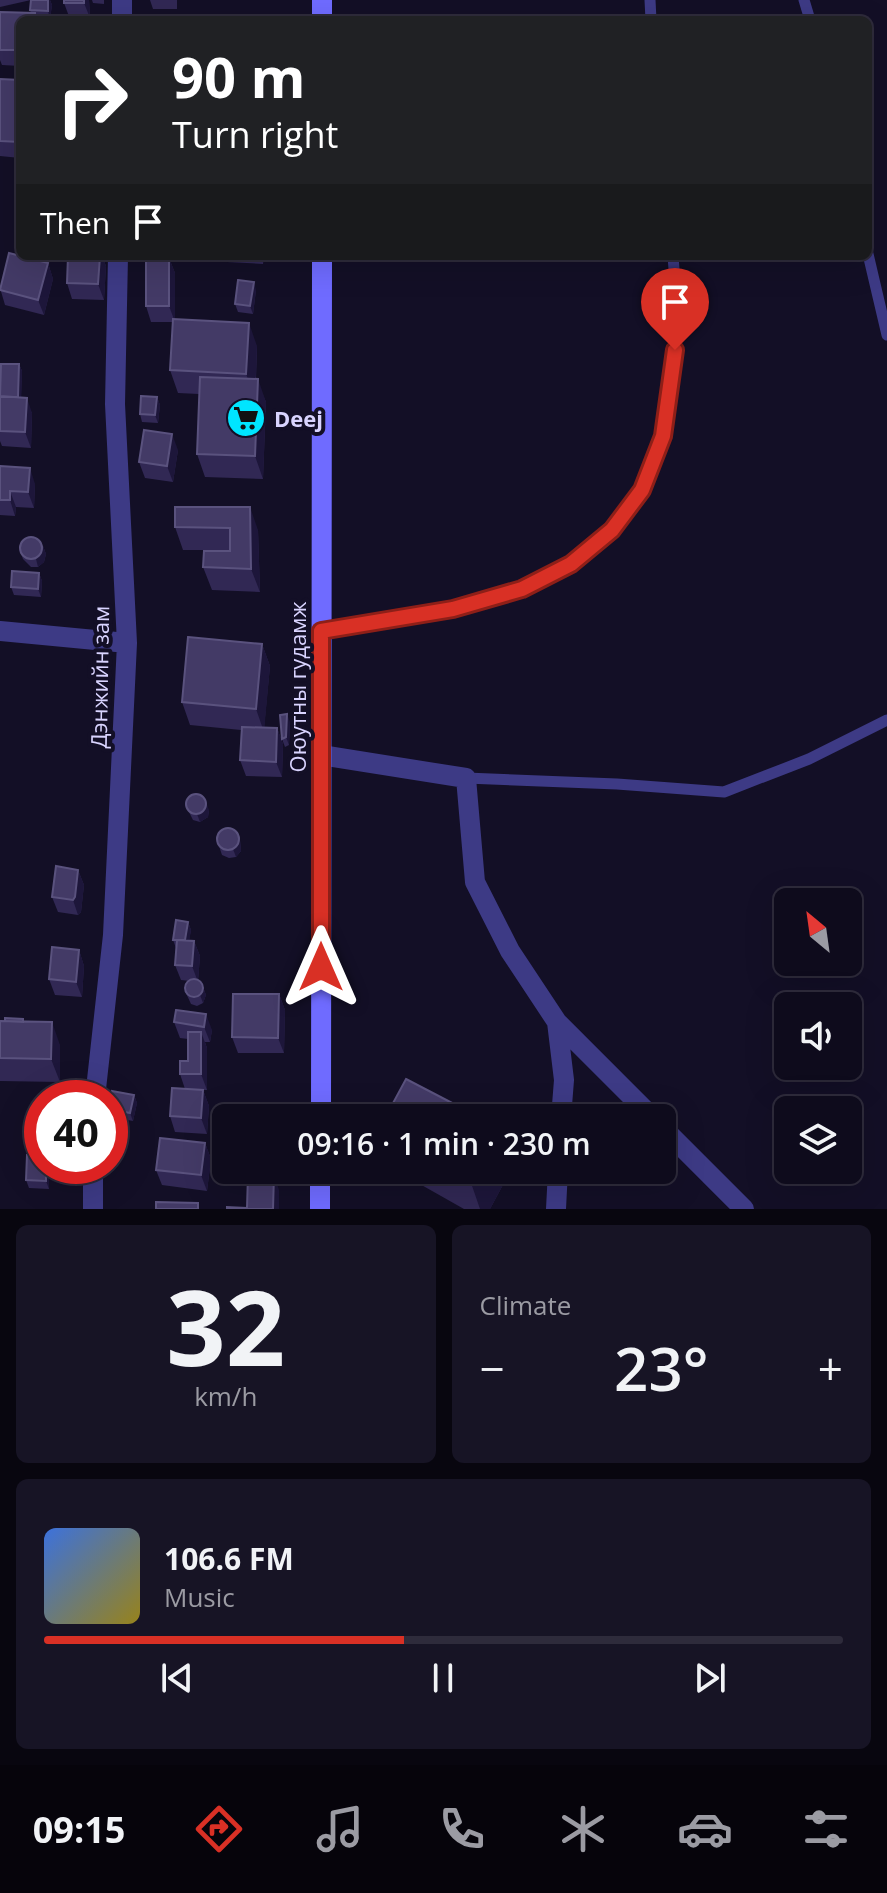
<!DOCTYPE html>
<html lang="en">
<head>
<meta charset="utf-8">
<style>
  body { margin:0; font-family:"Open Sans",sans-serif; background:#171425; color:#f1f3f6; height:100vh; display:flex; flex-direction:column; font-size:30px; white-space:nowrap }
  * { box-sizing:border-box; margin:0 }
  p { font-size:26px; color:#9b9ba3 }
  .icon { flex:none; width:44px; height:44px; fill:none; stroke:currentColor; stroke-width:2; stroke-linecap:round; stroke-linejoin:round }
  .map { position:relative; height:1209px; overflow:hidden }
  .side { display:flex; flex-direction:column; gap:16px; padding:16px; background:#08060f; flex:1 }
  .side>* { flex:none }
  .top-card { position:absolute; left:16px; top:16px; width:856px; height:244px; border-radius:12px; box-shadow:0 8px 32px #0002,0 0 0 2px #2e2b3b; background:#202124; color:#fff; overflow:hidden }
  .needle { width:52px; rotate:331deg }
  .tools { position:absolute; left:774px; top:888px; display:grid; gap:16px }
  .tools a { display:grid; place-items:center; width:88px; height:88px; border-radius:12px; background:#0e0b1c; box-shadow:0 8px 32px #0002,0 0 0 2px #2e2b3b; font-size:40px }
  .speed { position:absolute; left:24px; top:1080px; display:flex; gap:16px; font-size:40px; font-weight:700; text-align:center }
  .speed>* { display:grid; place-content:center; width:104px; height:104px; border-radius:50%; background:#0e0b1c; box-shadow:0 8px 32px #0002,0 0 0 2px #2e2b3b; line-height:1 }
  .speed .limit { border:12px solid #d22; background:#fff; color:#111 }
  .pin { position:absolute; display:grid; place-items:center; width:68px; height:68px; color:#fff; margin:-82px -34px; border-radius:50% 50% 50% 0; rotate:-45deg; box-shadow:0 0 8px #0007 }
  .pin .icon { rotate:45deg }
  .me { position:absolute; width:88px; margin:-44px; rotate:0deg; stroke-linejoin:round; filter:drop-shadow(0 0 6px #0008) }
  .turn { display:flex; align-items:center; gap:28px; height:168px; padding:0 24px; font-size:36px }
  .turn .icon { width:104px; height:104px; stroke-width:2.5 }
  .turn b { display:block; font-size:56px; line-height:68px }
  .then { display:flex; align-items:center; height:76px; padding:0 24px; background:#0003; gap:16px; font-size:30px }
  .big { font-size:60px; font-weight:600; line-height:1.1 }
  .side .tile { flex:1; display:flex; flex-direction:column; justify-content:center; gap:12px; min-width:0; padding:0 28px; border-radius:12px; background:#171425 }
  .side .dial { align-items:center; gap:0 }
  .dial b { font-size:104px; line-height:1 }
  .song { display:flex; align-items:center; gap:24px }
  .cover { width:96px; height:96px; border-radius:12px; background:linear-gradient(135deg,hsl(220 70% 55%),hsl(50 70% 35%)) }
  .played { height:8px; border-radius:4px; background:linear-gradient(90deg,#d93025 45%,#2e2b3b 45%) }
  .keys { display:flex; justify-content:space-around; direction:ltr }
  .heat { display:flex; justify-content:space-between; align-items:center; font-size:44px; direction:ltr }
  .side .tiles { flex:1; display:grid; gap:16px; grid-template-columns:1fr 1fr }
  .tile:last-child { grid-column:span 2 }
  .trip { position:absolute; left:212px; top:1104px; width:464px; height:80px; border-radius:12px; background:#0e0b1c; box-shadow:0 8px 32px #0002,0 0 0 2px #2e2b3b; font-weight:600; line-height:80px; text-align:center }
  .dock { display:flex; height:128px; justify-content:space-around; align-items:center; background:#06040b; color:#9b9ba3 }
  .dock .icon { width:56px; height:56px }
  .dock .selected { color:#d93025 }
  .dock b { font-size:36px; color:#f1f3f6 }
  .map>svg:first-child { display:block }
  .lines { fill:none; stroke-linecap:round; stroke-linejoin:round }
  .lane { stroke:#3d3a85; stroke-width:11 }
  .street { stroke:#3d3a85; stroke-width:20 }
  .secondary { stroke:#6f6bff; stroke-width:20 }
  .wall { fill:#312854 }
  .shaded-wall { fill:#1d163a }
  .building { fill:#433a66; stroke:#5a527e; stroke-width:2 }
  .route-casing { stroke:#8d1f18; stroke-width:20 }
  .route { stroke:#d93025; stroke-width:14 }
  .labels { text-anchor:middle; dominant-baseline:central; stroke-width:8; stroke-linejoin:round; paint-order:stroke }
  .poi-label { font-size:22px; font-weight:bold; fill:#d9d4ff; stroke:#130f26; text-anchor:start }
  .street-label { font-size:22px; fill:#d9d4ff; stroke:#130f26 }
</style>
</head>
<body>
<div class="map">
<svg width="887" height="1209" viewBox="0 0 887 1209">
  <rect width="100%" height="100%" fill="#130f26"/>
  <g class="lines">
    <path class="lane" d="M650,0L651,20
      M804,0L810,20
      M868,254L887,335
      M321,631L453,609L522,589L571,564L612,530L642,490L663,436L678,321L673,256
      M466,778L617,784L724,792L809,759L887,720"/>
    <path class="street" d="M122,20V0
      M0,631L127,643
      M321,755L466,778L475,882L510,951L557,1022L653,1118
      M557,1022L564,1080L561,1118
      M95,1098L113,935L127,643L115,404L118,256
      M662,1127L744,1209
      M93,1166V1209
      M556,1209L558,1170"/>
    <path class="secondary" d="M322,20V0
      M321,1118L322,256
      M320,1209V1170"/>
  </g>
  <path class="wall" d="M0,0H50L52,5L50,19L37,18L20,20V66L2,65L0,60V12L31,13L30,10L31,0L0,7Z
    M89,0L90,18L70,19L64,3Z
    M92,0H104V4L93,3Z
    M150,0H177V9H153Z
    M0,79L20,80V158L0,156Z
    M68,256H102L106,266L104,300L72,299L67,283Z
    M225,256H264L263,264L227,262Z
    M169,258L175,273V319L257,346L256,379L266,402L263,479L205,477L197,454L199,394L178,393L170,370L173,322H151L146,306Z
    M48,263L53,279L44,315L5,305L0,288Z
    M256,290L253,314L238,312L235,304Z
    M19,364L22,371L21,397L32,413L31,448L2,446L0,441V384Z
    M157,397L160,405L158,423L142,422L140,414Z
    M178,450L173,482L145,478L139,462Z
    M0,466L35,484L34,508L16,507L15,516L0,515Z
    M175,507L258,530L260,592L212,590L203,567L230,550H183L175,527Z
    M43,546L46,554L44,562L38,567H31L23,559L20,551Z
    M39,573L42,581L41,597L14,595L11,587Z
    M262,644L270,666L264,728H277L283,744L282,777L246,776L240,760L241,730L190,725L182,702Z
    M290,722L289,745L285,747L282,739Z
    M185,804L209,810L208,817L200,822L193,820Z
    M216,837L240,840L241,851L236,857L229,858L222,855Z
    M78,870L84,885L81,912L78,915L58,912L52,897Z
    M188,922L191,930L189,940L194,941L200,956L198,981L203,987L206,995L203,1003L197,1006L191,1004L185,991L190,981L181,980L175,965L176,948L173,940Z
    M79,950L84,966L82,997L55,995L49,979Z
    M279,994L285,1010L284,1053H238L232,1037Z
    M176,1010L212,1030L210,1042H205L207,1048V1090H203L209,1106L207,1134L175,1132L170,1116L185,1089L180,1074L188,1061V1039L180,1038L174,1022Z
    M23,1019L24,1022L60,1045V1082L0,1081V1021Z
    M134,1095L137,1103L133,1121L112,1117L110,1113V1102Z
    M205,1143L211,1159L207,1191L162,1185L156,1170Z
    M42,1166H49V1189L29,1188L26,1180Z
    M395,1170H511L490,1209H464Z"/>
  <path class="shaded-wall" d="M48,0H50L52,5L50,19L48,11Z
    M84,0H89L90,18L84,3Z
    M100,256H102L106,266L104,300L98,284Z
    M169,258L175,273V322L169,306Z
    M48,263L53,279L44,315L38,300Z
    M254,282L256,290L253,314L250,306Z
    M249,323L257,346L255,397L246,374Z
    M19,364L22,371L21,405L18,397Z
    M258,379L266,402L263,479L255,456Z
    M157,397L160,405L158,423L155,415Z
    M27,398L32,413L31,448L25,432Z
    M172,434L178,450L173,482L167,466Z
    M30,468L35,484L34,508L28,492Z
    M10,491L16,507L15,516L10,500Z
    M250,507L258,530L260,592L251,569Z
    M43,546L46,554L44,562L38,567L36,559Z
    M39,573L42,581L41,597L38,589Z
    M262,644L270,666L264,732L256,709Z
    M287,714L290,722L289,745L286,737Z
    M277,728L283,744L282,777L276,762Z
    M206,802L209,810L208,817L200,822L197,814Z
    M237,832L240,840L241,851L236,857L233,849Z
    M78,870L84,885L81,912L78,915L73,900Z
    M188,922L191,930L188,949L185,941Z
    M194,941L200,956L198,982L192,966Z
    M79,950L84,966L82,997L76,982Z
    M203,987L206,995L203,1003L200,995Z
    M279,994L285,1010L284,1053L278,1038Z
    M206,1014L212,1030L210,1042L204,1027Z
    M52,1022L60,1045V1082L51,1059Z
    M201,1032L207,1048V1090L201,1074Z
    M203,1090L209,1106L207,1134L201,1118Z
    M134,1095L137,1103L133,1121L130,1113Z
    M205,1143L211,1159L207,1191L201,1175Z
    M46,1166H49V1189L46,1181Z
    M475,1170H511L490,1209H480L470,1180Z
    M274,1174L279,1190V1209H273Z"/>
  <path class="building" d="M31,0H48V11L30,10Z
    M64,0H84V3H64Z
    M0,12L35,13V20H20V50H0Z
    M0,79L20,80V142L0,141Z
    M9,253L48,263L38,300L0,290Z
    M68,256H100L98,284L67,283Z
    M146,257L169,258V306H146Z
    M238,280L254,282L250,306L235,304Z
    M173,319L249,323L246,374L170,370Z
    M1,364H19L18,397H0Z
    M200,377L258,379L255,456L197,454Z
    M0,396L27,398L25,432L0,431Z
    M141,396L157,397L155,415L140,414Z
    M144,430L172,434L167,466L139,462Z
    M0,466L30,468L28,492L10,491V500H0Z
    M175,507H250L251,569L203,567L204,551H230V528L175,527Z
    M20 548a11 11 0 1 1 22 0a11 11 0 1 1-22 0Z
    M12,571L39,573L38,589L11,587Z
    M188,637L262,644L256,709L182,702Z
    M287,714L286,737L282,739L280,715Z
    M242,727L277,728L276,762L240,760Z
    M186 804a10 10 0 1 1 20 0a10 10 0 1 1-20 0Z
    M217 839a11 11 0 1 1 22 0a11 11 0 1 1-22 0Z
    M56,866L78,870L75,897L73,900L52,897Z
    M176,920L188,922L185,940H173Z
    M177,940L194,941L192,966L175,965Z
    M52,947L79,950L76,982L49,979Z
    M185 988a9 9 0 1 1 18 0a9 9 0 1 1-18 0Z
    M233,994H279L278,1038L232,1037Z
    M176,1010L206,1014L204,1027L174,1022Z
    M5,1018L23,1019V1022L5,1021Z
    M0,1021L52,1022L51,1059L0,1058Z
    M188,1032H201V1074H180V1061H188Z
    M406,1079L481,1118H385Z
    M172,1088L203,1090L201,1118L170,1116Z
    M112,1091L134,1095L130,1113L110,1109Z
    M160,1138L205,1143L201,1175L156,1170Z
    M27,1155H42V1166H46V1181L26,1180Z
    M452,1170H475L470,1180Z
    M248,1174H274L273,1209H227V1207L247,1208Z
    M156,1202L198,1203V1209H156Z"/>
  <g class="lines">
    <g class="route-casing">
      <path id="route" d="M321,967V631L453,609L522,589L571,564L612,530L642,490L663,436L675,350"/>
    </g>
    <use href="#route" class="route"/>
  </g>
  <defs>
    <g id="supermarket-disc" transform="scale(2)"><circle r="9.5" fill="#00e5ff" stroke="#130f26"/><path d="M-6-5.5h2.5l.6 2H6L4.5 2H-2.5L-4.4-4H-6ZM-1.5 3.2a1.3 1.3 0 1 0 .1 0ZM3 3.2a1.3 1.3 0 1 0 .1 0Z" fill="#111"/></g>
  </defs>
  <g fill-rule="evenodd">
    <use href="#supermarket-disc" x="246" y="418"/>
  </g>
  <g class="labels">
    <g class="poi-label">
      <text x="274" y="418">Deej</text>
    </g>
    <g class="street-label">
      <text transform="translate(99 677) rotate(-89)">Дэнжийн зам</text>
      <text transform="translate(297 687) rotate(-90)">Оюутны гудамж</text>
    </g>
  </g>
</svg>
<div class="tools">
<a><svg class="needle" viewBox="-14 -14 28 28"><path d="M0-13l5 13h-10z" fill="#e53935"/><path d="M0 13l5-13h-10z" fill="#9b9ba3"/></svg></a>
<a><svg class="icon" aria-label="sound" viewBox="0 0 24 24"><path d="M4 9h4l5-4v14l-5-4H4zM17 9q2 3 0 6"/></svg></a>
<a><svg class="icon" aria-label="layers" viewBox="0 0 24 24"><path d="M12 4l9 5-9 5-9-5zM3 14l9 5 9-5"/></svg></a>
</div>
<div class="speed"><div class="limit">40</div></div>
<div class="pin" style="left:675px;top:350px;background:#d93025"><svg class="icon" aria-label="arrive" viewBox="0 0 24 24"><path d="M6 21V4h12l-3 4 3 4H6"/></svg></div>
<svg class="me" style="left:321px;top:967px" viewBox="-20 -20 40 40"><path d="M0-17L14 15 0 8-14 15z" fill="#d93025" stroke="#fff" stroke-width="4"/></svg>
<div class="trip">09:16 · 1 min · 230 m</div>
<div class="top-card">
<div class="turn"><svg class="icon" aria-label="right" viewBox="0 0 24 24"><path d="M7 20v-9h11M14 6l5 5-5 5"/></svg><div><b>90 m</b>Turn right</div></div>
<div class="then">Then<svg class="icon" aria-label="arrive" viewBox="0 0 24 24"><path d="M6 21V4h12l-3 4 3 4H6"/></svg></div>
</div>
</div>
<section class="side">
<div class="tiles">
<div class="tile dial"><b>32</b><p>km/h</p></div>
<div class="tile"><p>Climate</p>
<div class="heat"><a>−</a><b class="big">23°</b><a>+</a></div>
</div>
<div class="tile">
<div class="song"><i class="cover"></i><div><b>106.6 FM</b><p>Music</p></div></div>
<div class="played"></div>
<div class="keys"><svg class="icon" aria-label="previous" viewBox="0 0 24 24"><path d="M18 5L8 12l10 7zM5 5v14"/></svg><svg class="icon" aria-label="pause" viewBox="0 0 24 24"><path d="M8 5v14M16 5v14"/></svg><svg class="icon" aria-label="next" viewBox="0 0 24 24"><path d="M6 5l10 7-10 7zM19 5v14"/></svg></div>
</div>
</div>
</section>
<nav class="dock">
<b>09:15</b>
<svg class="icon selected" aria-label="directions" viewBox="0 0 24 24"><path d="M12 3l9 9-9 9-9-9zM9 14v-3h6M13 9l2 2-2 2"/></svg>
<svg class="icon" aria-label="music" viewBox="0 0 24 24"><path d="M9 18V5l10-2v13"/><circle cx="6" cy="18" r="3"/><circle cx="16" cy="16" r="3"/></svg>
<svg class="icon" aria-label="phone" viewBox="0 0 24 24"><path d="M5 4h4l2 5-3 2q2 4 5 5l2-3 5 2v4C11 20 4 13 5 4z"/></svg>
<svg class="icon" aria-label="climate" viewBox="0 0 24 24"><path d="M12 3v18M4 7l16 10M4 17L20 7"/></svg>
<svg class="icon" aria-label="car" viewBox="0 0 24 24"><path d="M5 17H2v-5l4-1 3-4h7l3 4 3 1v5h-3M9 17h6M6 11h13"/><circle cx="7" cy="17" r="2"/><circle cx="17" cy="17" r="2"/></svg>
<svg class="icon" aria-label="filters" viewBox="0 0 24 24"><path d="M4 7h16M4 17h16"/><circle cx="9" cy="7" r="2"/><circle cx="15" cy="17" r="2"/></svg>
</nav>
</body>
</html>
